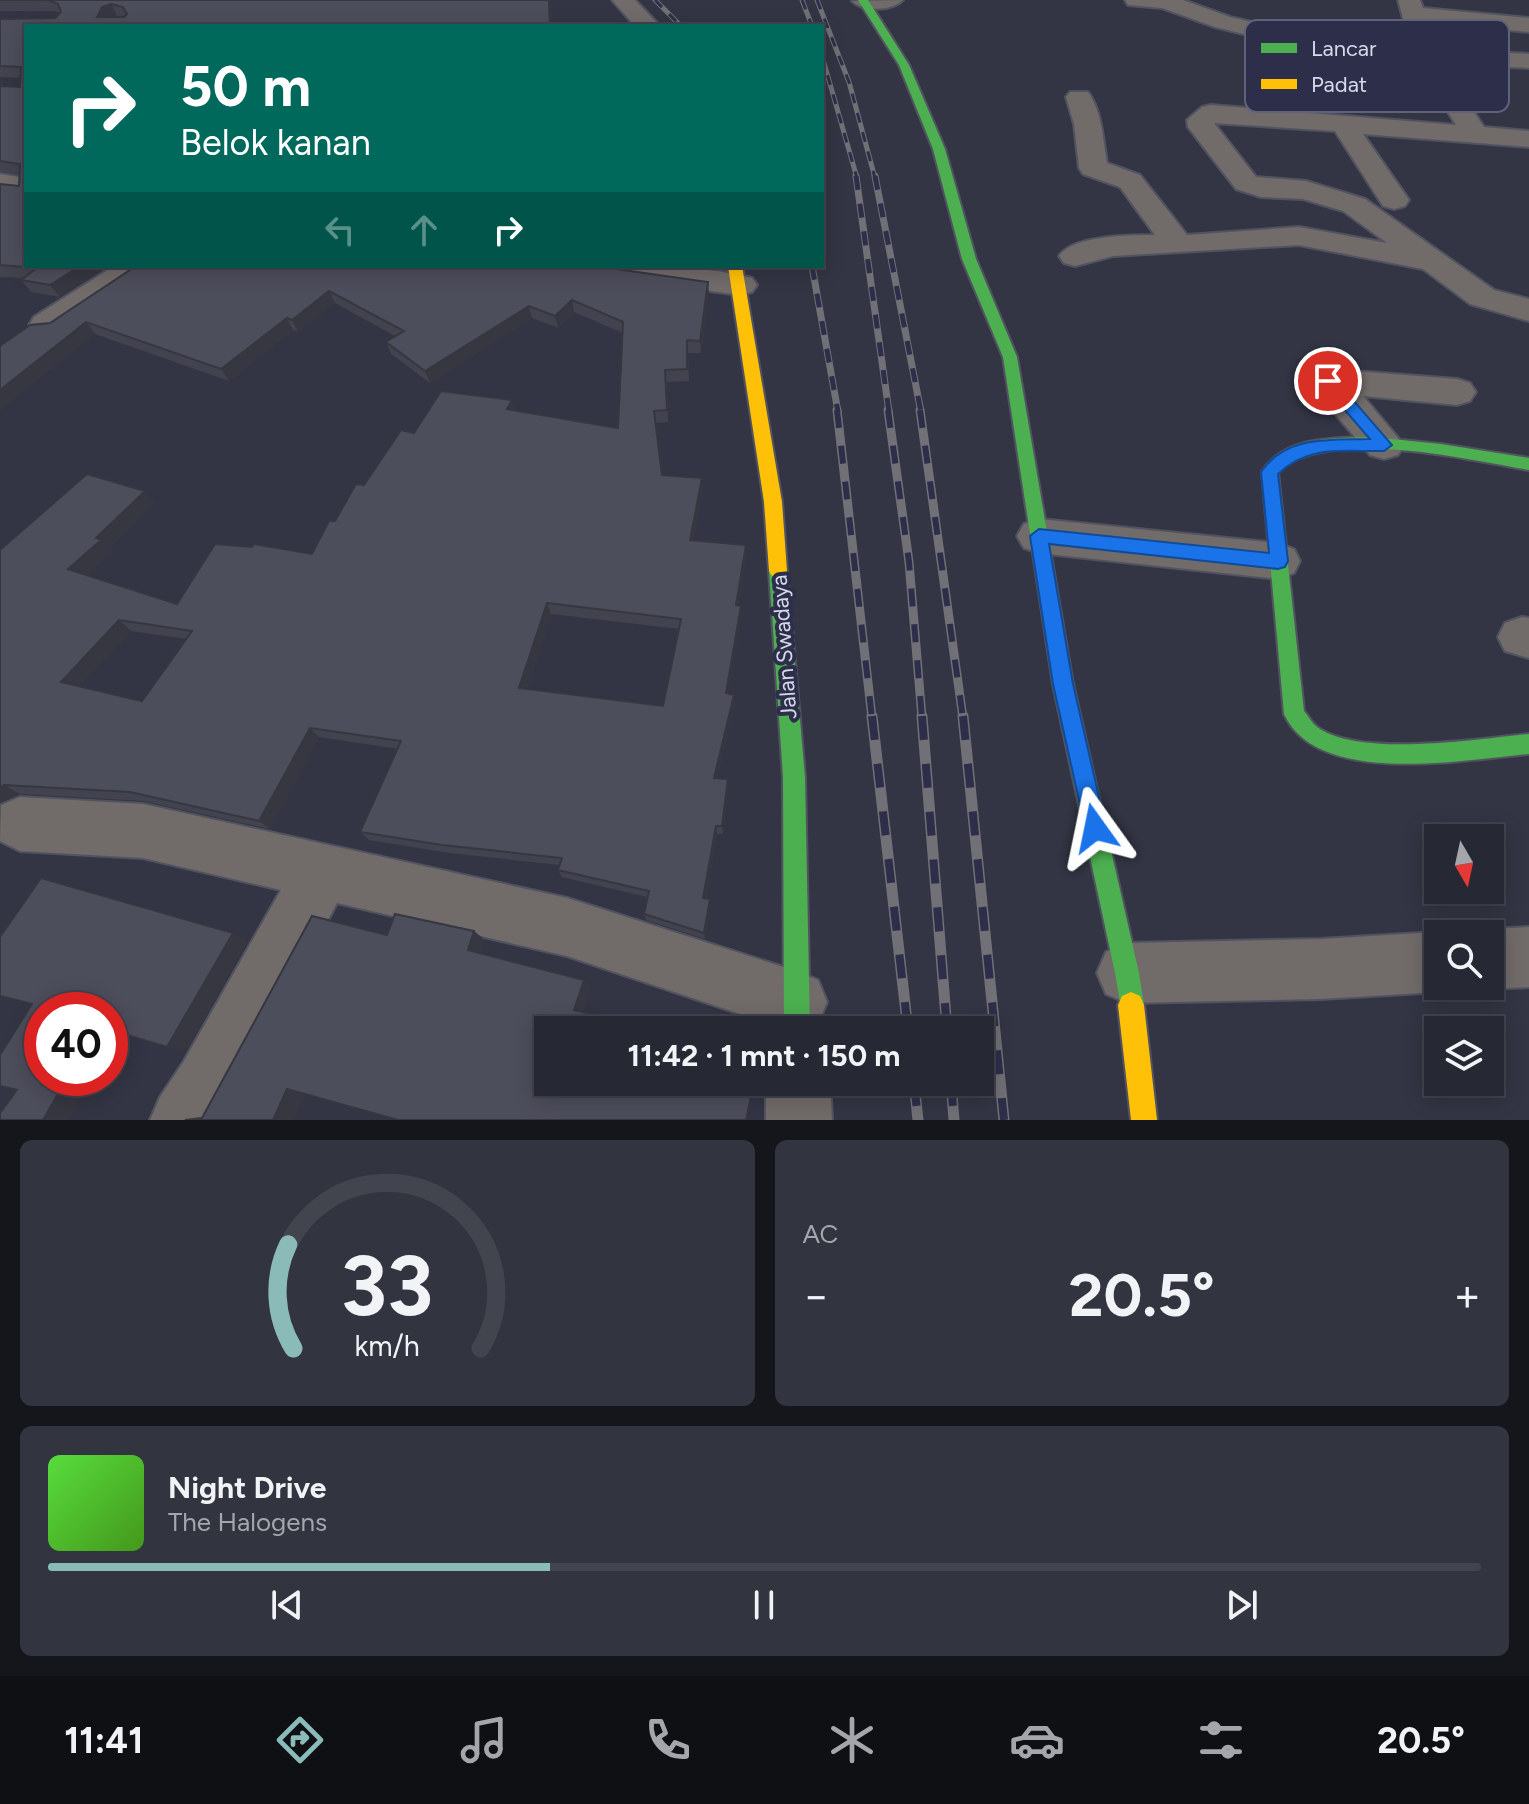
<!DOCTYPE html>
<html lang="id">
<head>
<meta charset="utf-8">
<style>
  body { margin:0; font-family:Figtree,sans-serif; background:#32343f; color:#f1f3f6; height:100vh; display:flex; flex-direction:column; font-size:30px; white-space:nowrap }
  * { box-sizing:border-box; margin:0 }
  p { font-size:26px; color:#a4a6ac }
  .icon { flex:none; width:44px; height:44px; fill:none; stroke:currentColor; stroke-width:2; stroke-linecap:round; stroke-linejoin:round }
  .map { position:relative; height:1120px; overflow:hidden }
  .drawer { display:flex; flex-direction:column; gap:20px; padding:20px; background:#15161c; flex:1 }
  .drawer>* { flex:none }
  .banner { position:absolute; left:24px; top:24px; width:800px; height:244px; border-radius:0px; box-shadow:0 4px 20px #0003,0 0 0 2px #42444e; background:#00695c; color:#fff; overflow:hidden }
  .needle { width:52px; rotate:171deg }
  .controls { position:absolute; left:1424px; top:824px; display:grid; gap:16px }
  .controls a { display:grid; place-items:center; width:80px; height:80px; border-radius:0px; background:#262833; box-shadow:0 4px 20px #0003,0 0 0 2px #42444e; font-size:40px }
  .speed { position:absolute; left:24px; top:992px; display:flex; gap:16px; font-size:40px; font-weight:700; text-align:center }
  .speed>* { display:grid; place-content:center; width:104px; height:104px; border-radius:50%; background:#262833; box-shadow:0 4px 20px #0003,0 0 0 2px #42444e; line-height:1 }
  .speed .limit { border:12px solid #d22; background:#fff; color:#111 }
  .pin { position:absolute; display:grid; place-items:center; width:68px; height:68px; color:#fff; margin:-34px; border:4px solid #fff; border-radius:50%; box-shadow:0 2px 8px #0007 }
  .me { position:absolute; width:88px; margin:-44px; rotate:348deg; stroke-linejoin:round; filter:drop-shadow(0 0 6px #0008) }
  .turn { display:flex; align-items:center; gap:28px; height:168px; padding:0 24px; font-size:36px }
  .turn .icon { width:104px; height:104px; stroke-width:2.5 }
  .turn b { display:block; font-size:56px; line-height:68px }
  .lanes { display:flex; align-items:center; height:76px; padding:0 24px; background:#0003; justify-content:center; gap:40px; direction:ltr }
  .lanes .off { opacity:.35 }
  .big { font-size:60px; font-weight:700; line-height:1.1 }
  .drawer .tile { flex:1; display:flex; flex-direction:column; justify-content:center; gap:12px; min-width:0; padding:0 28px; border-radius:12px; background:#32343f }
  .drawer .dial { align-items:center; gap:0 }
  .dial svg { height:208px; overflow:visible; fill:none; stroke:#42444e; stroke-width:7; stroke-linecap:round; text-anchor:middle }
  .dial text { fill:#f1f3f6; stroke:none }
  .song { display:flex; align-items:center; gap:24px }
  .cover { width:96px; height:96px; border-radius:12px; background:linear-gradient(135deg,hsl(110 70% 55%),hsl(100 70% 35%)) }
  .played { height:8px; border-radius:4px; background:linear-gradient(90deg,#8bbbb9 35%,#42444e 35%) }
  .keys { display:flex; justify-content:space-around; direction:ltr }
  .heat { display:flex; justify-content:space-between; align-items:center; font-size:44px; direction:ltr }
  .drawer .tiles { flex:1; display:grid; gap:20px; grid-template-columns:1fr 1fr }
  .tile:last-child { grid-column:span 2 }
  .trip { position:absolute; left:534px; top:1016px; width:460px; height:80px; border-radius:0px; background:#262833; box-shadow:0 4px 20px #0003,0 0 0 2px #42444e; font-weight:700; line-height:80px; text-align:center }
  .tab-bar { display:flex; height:128px; justify-content:space-around; align-items:center; background:#0f1014; color:#a4a6ac }
  .tab-bar .icon { width:56px; height:56px }
  .tab-bar .current { color:#8bbbb9 }
  .tab-bar b { font-size:36px; color:#f1f3f6 }
  .map>svg:first-child { display:block }
  .lines { fill:none; stroke-linecap:round; stroke-linejoin:round }
  .street-casing { stroke:#525360; stroke-width:4 }
  .fast-casing { stroke:#525360; stroke-width:4 }
  .slow-casing { stroke:#525360; stroke-width:4 }
  .street { fill:#716c6a; fill-rule:evenodd }
  .fast { fill:#4caf50; fill-rule:evenodd }
  .slow { fill:#ffc107; fill-rule:evenodd }
  .rail-far3-casing { stroke:#717076; stroke-width:5 }
  .rail-far2-casing { stroke:#717076; stroke-width:7 }
  .rail-far1-casing { stroke:#717076; stroke-width:9 }
  .rail-casing { stroke:#717076; stroke-width:11 }
  .rail-far3 { stroke:#2d2f4a; stroke-width:3; stroke-dasharray:10; stroke-linecap:butt }
  .rail-far2 { stroke:#2d2f4a; stroke-width:5; stroke-dasharray:14; stroke-linecap:butt }
  .rail-far1 { stroke:#2d2f4a; stroke-width:6; stroke-dasharray:18; stroke-linecap:butt }
  .rail { stroke:#2d2f4a; stroke-width:8; stroke-dasharray:24; stroke-linecap:butt }
  .wall { fill:#42434e; fill-rule:evenodd }
  .shaded-wall { fill:#363740 }
  .building { fill:#4d4e5b; stroke:#363740; stroke-width:2; fill-rule:evenodd }
  .route { fill:#1a73e8; stroke:#114b97; stroke-width:2 }
  .labels { text-anchor:middle; dominant-baseline:central; stroke-width:8; stroke-linejoin:round; paint-order:stroke }
  .street-label { font-size:22px; fill:#d7d9eb; stroke:#2d2f4a }
  .key { fill:#2d2f4a; stroke:#60627a; stroke-width:2 }
  .key-label { font-size:22px; fill:#d7d9eb }
</style>
</head>
<body>
<div class="map">
<svg width="1529" height="1120" viewBox="0 0 1529 1120">
  <rect width="100%" height="100%" fill="#333544"/>
  <g class="lines">
    <g class="street-casing">
      <path id="street" d="M612,0H635L660,26H635Z
        M903,0C893,11 862,12 852,1Z
        M1125,0H1183L1230,17L1347,44L1411,47L1398,0H1420L1423,8L1529,18V32L1427,22L1435,49L1529,54V68L1442,64L1484,127L1529,131V147L1363,134L1409,200L1405,206L1394,209L1383,206L1335,131L1214,123L1256,177L1306,181L1365,199L1494,290L1529,299V321L1470,304L1423,269L1299,245L1113,256L1075,266L1064,263L1059,256C1073,235 1131,235 1155,235L1120,187L1083,174L1079,168L1074,124L1066,97L1070,92H1088C1102,111 1103,140 1107,163L1140,175L1187,235L1299,227L1387,243L1343,211L1303,199L1261,197L1236,189L1188,127L1187,120L1202,107L1211,105L1456,125L1417,62L1361,59L1368,80L1364,85H1346L1336,56L1215,27L1162,8L1128,5Z
        M0,174L26,178V196L0,192Z
        M114,266H152L147,273L58,333L46,336L34,333L29,325L34,317Z
        M584,266C640,266 697,264 752,278L757,285L752,292L740,295L600,276L589,273Z
        M1328,369L1457,379L1470,383L1476,392L1470,401L1457,405L1363,396L1404,445L1398,455L1384,459L1370,455L1315,390L1310,381L1315,372Z
        M1039,519L1278,543L1294,549L1300,561L1294,573L1278,579L1039,553L1024,548L1017,536L1024,524Z
        M1522,617L1529,618V658L1505,651L1498,637L1505,623Z
        M20,797L143,804L567,898L796,971L818,980L827,1002L818,1024L802,1030H788L567,956L337,903L221,1120H150L160,1097L184,1061L281,890L143,858L20,851L0,841L1,805Z
        M1529,927V987L1490,989L1483,986H1490V934H1478L1490,929Z
        M1438,932L1443,934H1438V986H1452L1438,992L1321,999L1127,1003L1106,994L1097,973L1106,952L1127,943L1321,939Z
        M766,1082H830L832,1120H766Z"/>
    </g>
    <g class="fast-casing">
      <path id="fast" d="M858,0H868L909,65L945,149L976,259L1017,357L1073,684L1139,973L1144,1005L1140,1014L1131,1018L1122,1014L1115,973L1053,684L1003,357L962,259L933,149L899,65Z
        M1372,437L1441,444L1529,458V470C1470,460 1321,425 1278,473L1304,711C1309,717 1313,725 1320,729C1364,757 1478,739 1529,734V754C1464,760 1317,787 1284,714L1262,472C1284,436 1334,438 1372,437Z
        M778,564L784,566L787,571L805,777L810,1030H784L783,777L769,571L772,566Z"/>
    </g>
    <g class="slow-casing">
      <path id="slow" d="M728,266H742L782,502L787,571L784,576H772L769,571L764,502Z
        M1131,992L1140,996L1144,1005L1157,1120H1131L1118,1005L1122,996Z"/>
    </g>
    <use href="#street" class="street"/>
    <use href="#fast" class="fast"/>
    <use href="#slow" class="slow"/>
    <g class="rail-far3-casing">
      <path id="rail-far3" d="M655,0L681,26
        M802,0L812,26
        M817,0L849,82L875,178
        M822,56L857,178"/>
    </g>
    <g class="rail-far2-casing">
      <path id="rail-far2" d="M856,176L889,412
        M875,176L921,412
        M812,266L838,412"/>
    </g>
    <g class="rail-far1-casing">
      <path id="rail-far1" d="M837,410L872,718
        M888,410L909,562L922,718
        M920,410L963,718"/>
    </g>
    <g class="rail-casing">
      <path id="rail" d="M872,716L908,1030
        M922,716L947,1030
        M963,716L1004,1120
        M914,1082L918,1120
        M951,1082L954,1120"/>
    </g>
    <use href="#rail-far3" class="rail-far3"/>
    <use href="#rail-far2" class="rail-far2"/>
    <use href="#rail-far1" class="rail-far1"/>
    <use href="#rail" class="rail"/>
  </g>
  <path class="wall" d="M0,0H551L552,26H587H26L108,266L60,297L31,292L21,280L23,278L0,277V184L19,186V175L0,172V86L20,87L21,78L0,77V19L55,18L60,13L55,11H0Z
    M136,266L709,294L701,353H688L689,381L667,382L668,422L656,423L662,475L703,490L693,540L746,557L738,605L741,606V616L728,694L734,695L735,705L717,778L728,788L723,834H717L706,899L711,906L705,939L646,920L644,914L647,897L562,877L558,870L560,865L449,853L369,840L360,832L398,749L319,737L270,829L143,801L20,794L0,802V550L155,503L109,548L113,551L87,575L177,604L312,554L335,521L364,485L414,433L515,410L618,428L623,333L574,312L558,328L532,318L430,383L391,354L386,342L395,336L335,303L298,332L293,330L229,381L95,334L50,323ZM551,614L679,629L663,706L527,689ZM131,631L186,639L142,701L80,686Z
    M687,266H716V268Z"/>
  <path class="shaded-wall" d="M549,0H551L552,26H550Z
    M111,4L117,15L108,18L97,17L102,7Z
    M80,266H108L60,297L50,285Z
    M708,282L709,294L701,353L700,341Z
    M329,291L335,303L298,332L292,320Z
    M572,300L574,312L558,328L555,316Z
    M529,306L532,318L430,383L425,371Z
    M287,318L293,330L229,381L221,369Z
    M86,322L95,334L0,411V390Z
    M512,400L516,412L507,409Z
    M702,478L703,490L691,552L690,540Z
    M145,491L155,503L109,548L113,551L81,581L68,569L96,538Z
    M746,545V557L736,616V605Z
    M547,603L551,614L524,698L519,688Z
    M741,606V616L727,703L726,693Z
    M119,620L131,631L75,692L61,682Z
    M734,695L735,705L715,787L714,778Z
    M310,728L319,737L270,829L259,821Z
    M728,779V788L723,834L722,826Z
    M4,785L20,794L0,802V787Z
    M716,826L717,834L705,905L703,898Z
    M710,899L711,906L705,939L704,933Z
    M474,931L485,940L478,959L468,950Z
    M233,933L248,941L186,1052L167,1047Z
    M584,980L591,987L581,1017L574,1010Z
    M110,1029L118,1032L110,1047Z
    M67,1078H92L69,1120H43Z
    M754,1082H755L747,1120H746Z
    M287,1089L306,1093L294,1120H273Z"/>
  <path class="building" d="M0,0H549L550,26L587,24V26H26V266H80L50,285L21,280L37,268L0,265V184L19,186L20,164L0,161V86L20,87L21,67L0,66V19L55,18L61,12L58,4L48,0ZM111,4L123,7L127,14L124,17H97L102,7Z
    M136,266H595L708,282L700,341L687,340V369L665,370L667,410L654,411L662,475L702,478L690,540L746,545L736,605L741,606L726,693L734,695L714,778L728,779L722,826H716L703,898L710,899L704,933L644,914L649,891L558,870L562,858L442,845L360,832L401,741L310,728L259,821L130,792L4,785L0,787V550L87,474L145,491L96,538L101,540L68,569L177,604L215,544L252,547L254,544L312,554L329,521H335L356,484L364,485L401,430L414,433L441,391L512,400L507,409L618,428L623,322L572,300L555,316L529,306L425,371L386,342L404,331L329,291L292,320L287,318L221,369L86,322L0,390V346L30,325L50,323ZM547,603L681,619L663,706L519,688ZM119,620L192,631L142,701L61,682Z
    M41,878L233,933L167,1047L110,1030V1010H42V1078H67L43,1120H0V1113L17,1090L0,1086V1055L32,1004L0,996V937Z
    M395,914L474,931L468,950L584,980L574,1010L650,1028L651,1024L674,1030H548V1082H754L746,1120H398L287,1089L273,1120H185L202,1118L312,916L387,935Z"/>
  <path class="route" d="M1328,376L1334,378L1392,445L1384,451C1344,452 1309,444 1278,474L1288,561L1285,567L1278,569L1049,544L1073,684L1106,828L1103,836L1095,840L1087,836L1053,684L1030,536L1039,529L1269,553L1261,472C1286,435 1331,440 1370,439L1323,385L1321,381Z"/>
  <g class="labels">
    <g class="street-label">
      <text transform="translate(784 647) rotate(-94)">Jalan Swadaya</text>
    </g>
  </g>
  <rect x="1245" y="20" width="264" height="92" rx="12" class="key"/>
  <rect x="1261" y="43" width="36" height="10" fill="#4caf50"/>
  <rect x="1261" y="79" width="36" height="10" fill="#ffc107"/>
  <g class="key-label">
    <text x="1311" y="56">Lancar</text>
    <text x="1311" y="92">Padat</text>
  </g>
</svg>
<div class="controls">
<a><svg class="needle" viewBox="-14 -14 28 28"><path d="M0-13l5 13h-10z" fill="#e53935"/><path d="M0 13l5-13h-10z" fill="#a4a6ac"/></svg></a>
<a><svg class="icon" aria-label="search" viewBox="0 0 24 24"><circle cx="10" cy="10" r="6"/><path d="M15 15l6 6"/></svg></a>
<a><svg class="icon" aria-label="layers" viewBox="0 0 24 24"><path d="M12 4l9 5-9 5-9-5zM3 14l9 5 9-5"/></svg></a>
</div>
<div class="speed"><div class="limit">40</div></div>
<div class="pin" style="left:1328px;top:381px;background:#d93025"><svg class="icon" aria-label="arrive" viewBox="0 0 24 24"><path d="M6 21V4h12l-3 4 3 4H6"/></svg></div>
<svg class="me" style="left:1095px;top:828px" viewBox="-20 -20 40 40"><path d="M0-17L14 15 0 8-14 15z" fill="#1a73e8" stroke="#fff" stroke-width="4"/></svg>
<div class="trip">11:42 · 1 mnt · 150 m</div>
<div class="banner">
<div class="turn"><svg class="icon" aria-label="right" viewBox="0 0 24 24"><path d="M7 20v-9h11M14 6l5 5-5 5"/></svg><div><b>50 m</b>Belok kanan</div></div>
<div class="lanes"><svg class="icon off" aria-label="left" viewBox="0 0 24 24"><path d="M17 20v-9H6M10 6l-5 5 5 5"/></svg><svg class="icon off" aria-label="ahead" viewBox="0 0 24 24"><path d="M12 20V5M6 11l6-6 6 6"/></svg><svg class="icon" aria-label="right" viewBox="0 0 24 24"><path d="M7 20v-9h11M14 6l5 5-5 5"/></svg></div>
</div>
</div>
<section class="drawer">
<div class="tiles">
<div class="tile dial"><svg viewBox="0 0 100 80">
<path d="M14 69A42 42 0 1 1 86 69"/>
<path d="M14 69A42 42 0 0 1 12 29" stroke="#8bbbb9"/>
<text x="50" y="56" font-size="32" font-weight="700">33</text>
<text x="50" y="72" font-size="11">km/h</text>
</svg></div>
<div class="tile"><p>AC</p>
<div class="heat"><a>−</a><b class="big">20.5°</b><a>+</a></div>
</div>
<div class="tile">
<div class="song"><i class="cover"></i><div><b>Night Drive</b><p>The Halogens</p></div></div>
<div class="played"></div>
<div class="keys"><svg class="icon" aria-label="previous" viewBox="0 0 24 24"><path d="M18 5L8 12l10 7zM5 5v14"/></svg><svg class="icon" aria-label="pause" viewBox="0 0 24 24"><path d="M8 5v14M16 5v14"/></svg><svg class="icon" aria-label="next" viewBox="0 0 24 24"><path d="M6 5l10 7-10 7zM19 5v14"/></svg></div>
</div>
</div>
</section>
<nav class="tab-bar">
<b>11:41</b>
<svg class="icon current" aria-label="directions" viewBox="0 0 24 24"><path d="M12 3l9 9-9 9-9-9zM9 14v-3h6M13 9l2 2-2 2"/></svg>
<svg class="icon" aria-label="music" viewBox="0 0 24 24"><path d="M9 18V5l10-2v13"/><circle cx="6" cy="18" r="3"/><circle cx="16" cy="16" r="3"/></svg>
<svg class="icon" aria-label="phone" viewBox="0 0 24 24"><path d="M5 4h4l2 5-3 2q2 4 5 5l2-3 5 2v4C11 20 4 13 5 4z"/></svg>
<svg class="icon" aria-label="climate" viewBox="0 0 24 24"><path d="M12 3v18M4 7l16 10M4 17L20 7"/></svg>
<svg class="icon" aria-label="car" viewBox="0 0 24 24"><path d="M5 17H2v-5l4-1 3-4h7l3 4 3 1v5h-3M9 17h6M6 11h13"/><circle cx="7" cy="17" r="2"/><circle cx="17" cy="17" r="2"/></svg>
<svg class="icon" aria-label="filters" viewBox="0 0 24 24"><path d="M4 7h16M4 17h16"/><circle cx="9" cy="7" r="2"/><circle cx="15" cy="17" r="2"/></svg>
<b>20.5°</b>
</nav>
</body>
</html>
